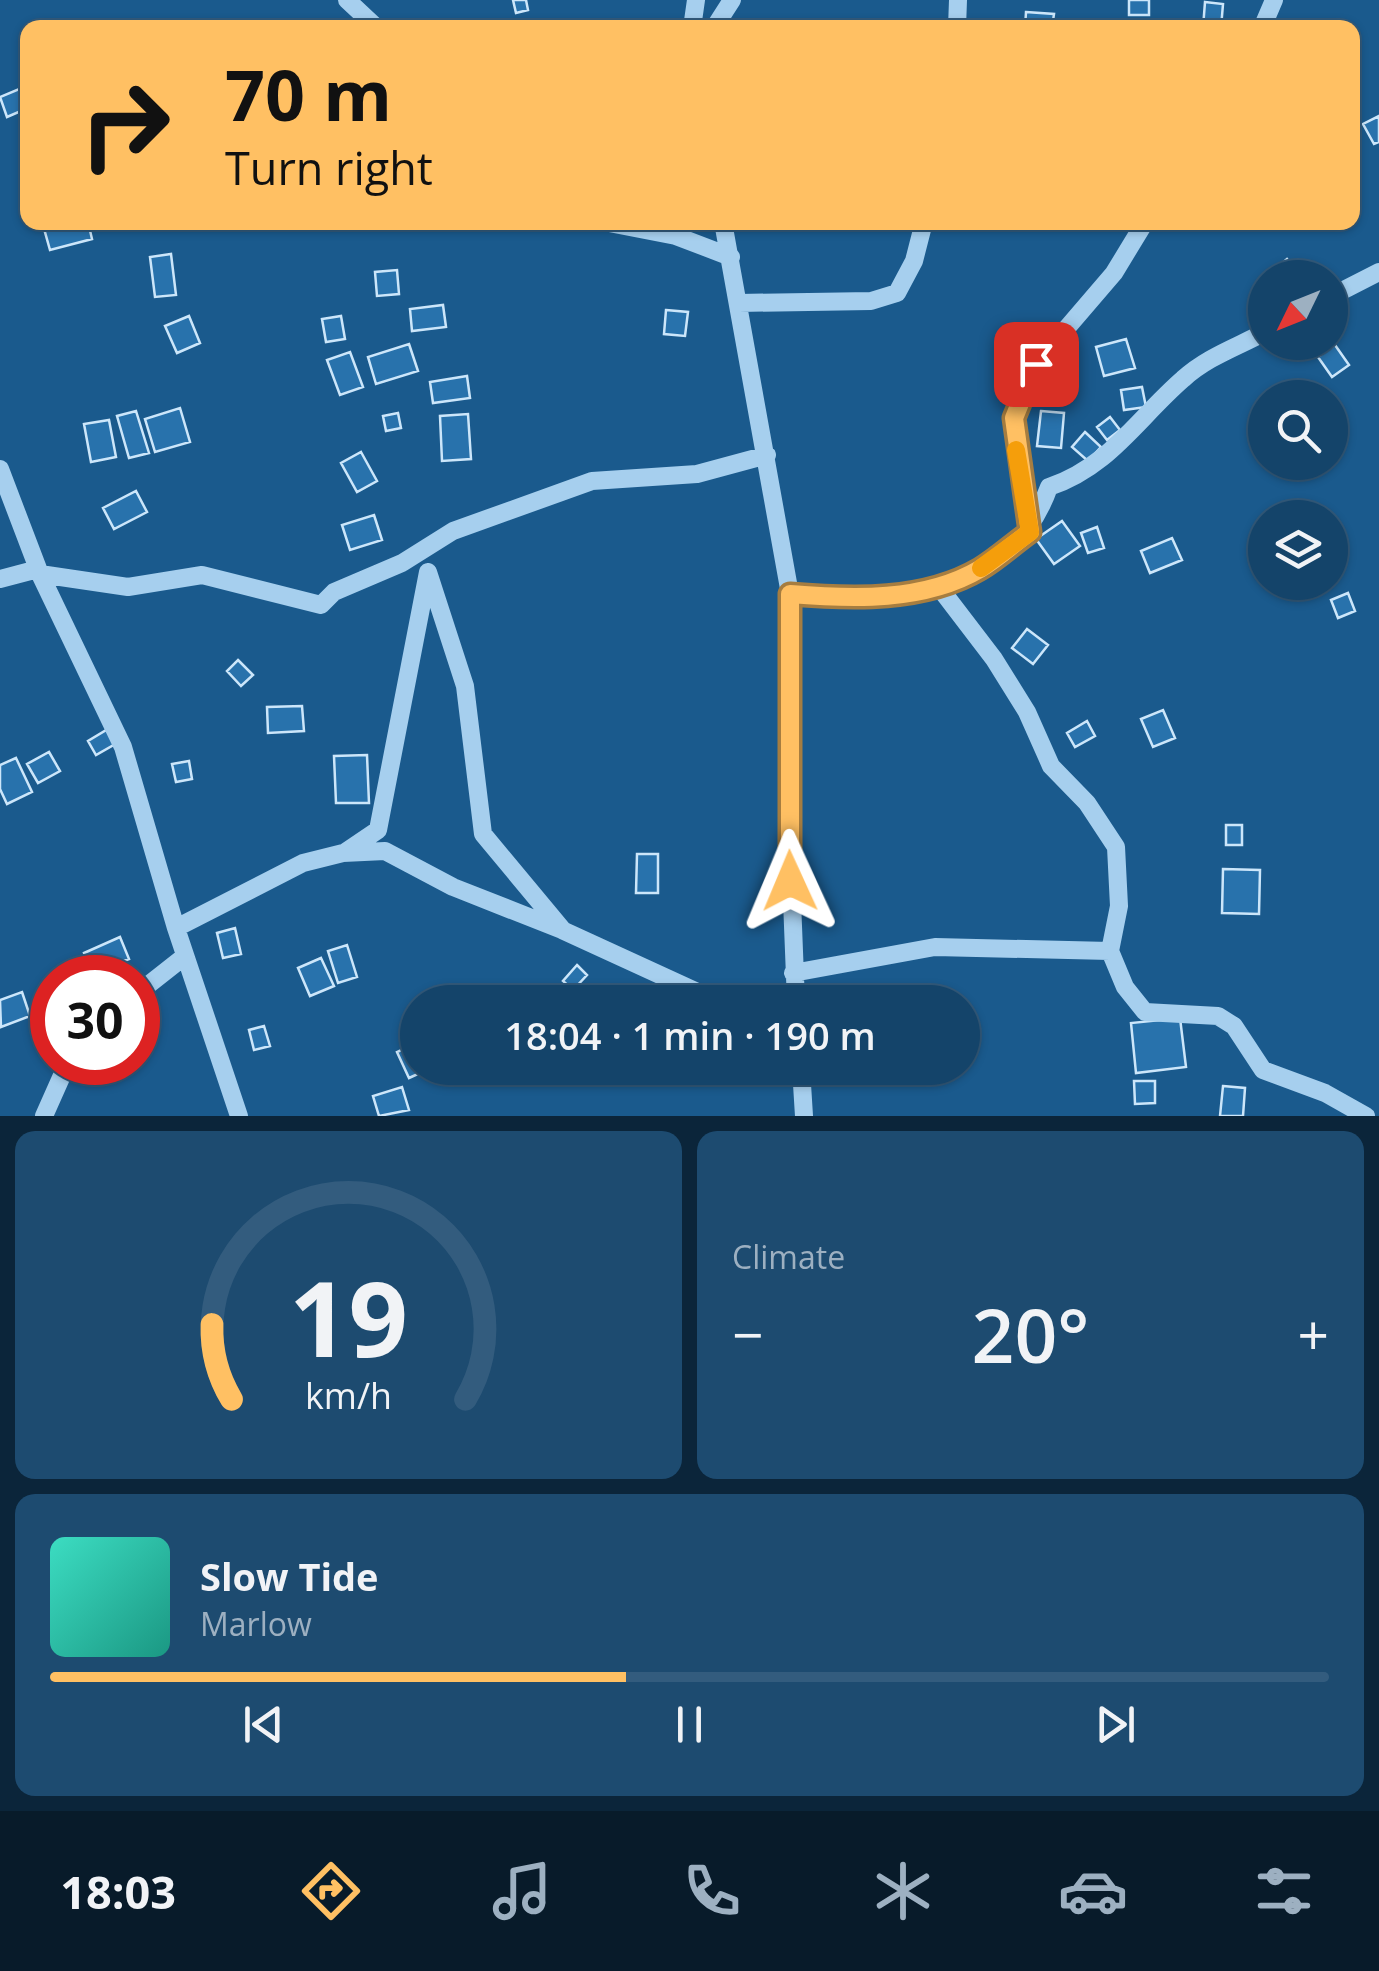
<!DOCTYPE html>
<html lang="en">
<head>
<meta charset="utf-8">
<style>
  body { margin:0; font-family:"Open Sans",sans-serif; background:#1d4b70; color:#f1f3f6; height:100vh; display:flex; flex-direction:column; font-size:38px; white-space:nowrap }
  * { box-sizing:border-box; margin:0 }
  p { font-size:32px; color:#9db0c1 }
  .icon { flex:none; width:55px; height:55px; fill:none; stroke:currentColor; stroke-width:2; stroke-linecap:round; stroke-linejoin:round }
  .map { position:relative; height:1116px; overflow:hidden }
  .details { display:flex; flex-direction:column; gap:15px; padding:15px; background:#0b253a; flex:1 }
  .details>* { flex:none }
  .guide { position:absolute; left:20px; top:20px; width:1340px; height:210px; border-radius:20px; box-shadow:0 2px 8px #0004,0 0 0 2px #335c7e; background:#ffc063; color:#111; overflow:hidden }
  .needle { width:65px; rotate:227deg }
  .fabs { position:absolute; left:1248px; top:260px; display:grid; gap:20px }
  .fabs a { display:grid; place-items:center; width:100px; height:100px; border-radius:50%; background:#14446a; box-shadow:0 2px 8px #0004,0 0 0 2px #335c7e; font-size:50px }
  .speed { position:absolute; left:30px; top:955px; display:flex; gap:20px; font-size:50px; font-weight:700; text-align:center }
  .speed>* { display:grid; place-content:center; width:130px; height:130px; border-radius:50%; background:#14446a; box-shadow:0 2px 8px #0004,0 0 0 2px #335c7e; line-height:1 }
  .speed .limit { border:15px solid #d22; background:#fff; color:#111 }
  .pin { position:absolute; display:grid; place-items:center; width:85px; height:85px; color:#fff; margin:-42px; border-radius:20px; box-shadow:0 5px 15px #0006 }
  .me { position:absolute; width:110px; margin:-55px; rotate:359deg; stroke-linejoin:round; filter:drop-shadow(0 0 8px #0008) }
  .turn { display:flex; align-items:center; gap:35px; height:210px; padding:0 40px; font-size:45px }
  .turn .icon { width:130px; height:130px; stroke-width:2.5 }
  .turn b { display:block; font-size:70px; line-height:85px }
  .big { font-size:75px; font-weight:600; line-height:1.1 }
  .details .widget { flex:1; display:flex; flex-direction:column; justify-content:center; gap:15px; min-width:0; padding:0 35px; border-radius:20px; background:#1d4b70 }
  .details .dial { align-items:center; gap:0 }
  .dial svg { height:260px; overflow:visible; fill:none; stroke:#335c7e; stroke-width:7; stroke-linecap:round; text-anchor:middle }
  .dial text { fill:#f1f3f6; stroke:none }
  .song { display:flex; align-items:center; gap:30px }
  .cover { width:120px; height:120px; border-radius:15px; background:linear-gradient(135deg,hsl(170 70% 55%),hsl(170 70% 35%)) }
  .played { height:10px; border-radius:5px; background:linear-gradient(90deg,#ffc063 45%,#335c7e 45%) }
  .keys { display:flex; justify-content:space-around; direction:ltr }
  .heat { display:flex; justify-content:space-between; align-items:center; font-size:55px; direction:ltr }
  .details .tiles { flex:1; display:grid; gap:15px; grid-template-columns:1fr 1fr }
  .widget:last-child { grid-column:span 2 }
  .trip { position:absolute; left:400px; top:985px; width:580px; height:100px; border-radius:50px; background:#14446a; box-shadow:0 2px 8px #0004,0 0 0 2px #335c7e; font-weight:600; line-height:100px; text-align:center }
  .menu { display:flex; height:160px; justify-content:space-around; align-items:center; background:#081b2a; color:#9db0c1 }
  .menu .icon { width:70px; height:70px }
  .menu .on { color:#ffc063 }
  .menu b { font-size:45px; color:#f1f3f6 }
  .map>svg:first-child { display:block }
  .building { fill:#2872ac; stroke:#cce6fa; stroke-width:2.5 }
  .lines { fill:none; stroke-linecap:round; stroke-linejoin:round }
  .minor { stroke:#a6cfee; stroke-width:18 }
  .route-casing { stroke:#a67d40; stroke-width:25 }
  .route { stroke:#ffc063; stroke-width:18 }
  .slow { stroke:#f59e0b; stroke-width:18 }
</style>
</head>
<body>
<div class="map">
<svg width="1379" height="1116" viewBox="0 0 1379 1116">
  <rect width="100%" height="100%" fill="#1a5a8d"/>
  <path class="building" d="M513,0H526L528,10L516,13Z
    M1129,0H1149V15H1129Z
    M1205,2L1223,4L1221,28H1203Z
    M1026,12L1054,14L1052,28H1025Z
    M24,87L28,108L7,117L0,97Z
    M1379,116V142L1374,144L1363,124Z
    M54,222H88L92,239L50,250L43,225Z
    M171,254L176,295L155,297L150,257Z
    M1287,259L1302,278L1265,279L1264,278Z
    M397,270L399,294L377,296L375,272Z
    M443,305L446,327L412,331L410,309Z
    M666,310L688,312L685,336L664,334Z
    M189,316L200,343L177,353L165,326Z
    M341,316L345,339L326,342L322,319Z
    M1126,339L1135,368L1104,376L1096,347Z
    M409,344L418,371L376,384L368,357Z
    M1335,345L1349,365L1332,377L1318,357Z
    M350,352L363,387L340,395L327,360Z
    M467,376L470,398L433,403L430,382Z
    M1142,387L1146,407L1124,410L1121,390Z
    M180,408L190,442L155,452L145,419Z
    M136,411L149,453L129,458L117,416Z
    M1041,411L1064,413L1061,448L1037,446Z
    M398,413L401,428L386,431L383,416Z
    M468,414L471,459L442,461L440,416Z
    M1110,417L1120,430L1107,440L1097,427Z
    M109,420L116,457L91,462L84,424Z
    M1085,432L1101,447L1088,461L1072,447Z
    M361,452L377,481L357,492L341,463Z
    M136,491L147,512L114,529L103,508Z
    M374,515L382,540L350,550L342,525Z
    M1062,521L1080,546L1054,564L1036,539Z
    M1097,527L1104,548L1088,553L1081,533Z
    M1172,538L1182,560L1150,573L1141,551Z
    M1348,593L1355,611L1338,618L1331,600Z
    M1027,629L1048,645L1033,664L1012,648Z
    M238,660L253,675L241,686L227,671Z
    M302,706L304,731L268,733L267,707Z
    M1163,710L1175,738L1153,747L1141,719Z
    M1087,721L1095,736L1075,747L1067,733Z
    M108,729L117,743L96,755L88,741Z
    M49,752L60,771L38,783L27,764Z
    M367,755L369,803H336L334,756Z
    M16,758L32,792L7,804L0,789V765Z
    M189,761L192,779L176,782L172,764Z
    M1226,825H1242V845H1226Z
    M637,854H658V893H636Z
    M1223,869L1260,870L1259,914L1222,913Z
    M235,928L241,954L223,958L217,933Z
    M120,937L129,959L92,974L84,953Z
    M347,945L357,977L338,983L328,951Z
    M321,958L334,986L310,996L298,968Z
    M577,965L587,975L573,990L563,981Z
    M516,985L522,1002H508L503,989Z
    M22,992L30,1016L1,1027L0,1000Z
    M1180,1018L1186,1067L1136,1073L1131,1023Z
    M264,1026L270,1046L254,1050L249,1030Z
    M418,1042V1068H431L409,1078L397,1052Z
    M1134,1081H1155V1103L1135,1104Z
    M1223,1086L1245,1088L1243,1116H1220Z
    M402,1087L409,1110L379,1116L373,1096Z"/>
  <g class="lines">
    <path class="minor" d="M347,0L377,28
      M692,28L696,0
      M714,28L732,0
      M957,28L958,0
      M1262,28L1274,0
      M604,222L676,236L731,257
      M723,222L790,594V850L796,1002
      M1330,297L1379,272
      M739,303L871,301L897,293L914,261L924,222
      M0,469L40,574L123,747L176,928L239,1116
      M1029,531L1015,418L1024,391L1036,364L1114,273L1145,222
      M428,572L465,686L483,834L562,929
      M40,574L128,587L202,575L321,605L334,592L402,563L453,531L592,481L697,474L767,455
      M0,579L38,569
      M939,587L994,659L1027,712L1051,766L1087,803L1116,847L1119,906L1110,951
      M790,594C888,601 1011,596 1049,487C1109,467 1137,419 1183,379C1207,357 1237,347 1265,332
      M344,853L378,830L428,572
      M176,928L303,863L343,853L385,851L453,887L562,930L719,1002
      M793,973L935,947L1110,951L1125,987L1145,1012L1218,1016L1234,1026L1263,1070L1325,1093L1366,1116
      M138,993L185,956
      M801,1068L804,1116
      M44,1116L68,1062"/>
  </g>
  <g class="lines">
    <g class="route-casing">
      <path id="route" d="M790,881V594C852,599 924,602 980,569C997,559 1013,544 1030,532L1014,418L1036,364"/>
    </g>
    <use href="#route" class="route"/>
    <path class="slow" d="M981,568L1030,532L1016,450"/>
  </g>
</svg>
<div class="fabs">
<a><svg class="needle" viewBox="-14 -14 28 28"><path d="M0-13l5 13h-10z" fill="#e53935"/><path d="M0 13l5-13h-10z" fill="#9db0c1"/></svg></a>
<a><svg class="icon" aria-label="search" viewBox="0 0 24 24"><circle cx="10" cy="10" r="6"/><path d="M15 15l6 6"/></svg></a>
<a><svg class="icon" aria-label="layers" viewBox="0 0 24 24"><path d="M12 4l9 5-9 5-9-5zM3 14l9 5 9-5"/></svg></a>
</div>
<div class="speed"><div class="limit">30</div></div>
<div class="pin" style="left:1036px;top:364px;background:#d93025"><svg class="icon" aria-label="arrive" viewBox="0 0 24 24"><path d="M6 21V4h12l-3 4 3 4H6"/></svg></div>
<svg class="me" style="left:790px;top:881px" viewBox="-20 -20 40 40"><path d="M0-17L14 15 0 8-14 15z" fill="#ffc063" stroke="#fff" stroke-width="4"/></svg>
<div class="trip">18:04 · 1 min · 190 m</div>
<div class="guide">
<div class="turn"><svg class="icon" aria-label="right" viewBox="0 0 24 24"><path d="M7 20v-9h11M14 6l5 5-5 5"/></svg><div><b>70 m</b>Turn right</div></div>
</div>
</div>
<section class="details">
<div class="tiles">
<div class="widget dial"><svg viewBox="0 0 100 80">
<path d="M14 69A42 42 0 1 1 86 69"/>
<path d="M14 69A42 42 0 0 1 8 46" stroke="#ffc063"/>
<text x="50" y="56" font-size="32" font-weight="700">19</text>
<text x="50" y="72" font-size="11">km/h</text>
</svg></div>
<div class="widget"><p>Climate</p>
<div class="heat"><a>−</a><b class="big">20°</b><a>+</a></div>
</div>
<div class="widget">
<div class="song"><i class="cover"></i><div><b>Slow Tide</b><p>Marlow</p></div></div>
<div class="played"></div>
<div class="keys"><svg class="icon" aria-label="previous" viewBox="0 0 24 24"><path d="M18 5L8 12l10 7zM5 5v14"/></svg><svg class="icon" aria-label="pause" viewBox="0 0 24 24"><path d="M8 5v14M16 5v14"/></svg><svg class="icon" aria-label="next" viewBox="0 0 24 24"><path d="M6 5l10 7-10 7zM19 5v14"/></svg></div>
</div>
</div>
</section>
<nav class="menu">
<b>18:03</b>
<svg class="icon on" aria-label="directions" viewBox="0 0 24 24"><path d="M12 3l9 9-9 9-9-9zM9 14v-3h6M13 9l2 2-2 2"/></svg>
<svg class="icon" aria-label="music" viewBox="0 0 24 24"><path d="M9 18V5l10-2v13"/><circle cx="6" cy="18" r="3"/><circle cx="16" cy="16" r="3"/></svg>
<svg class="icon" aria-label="phone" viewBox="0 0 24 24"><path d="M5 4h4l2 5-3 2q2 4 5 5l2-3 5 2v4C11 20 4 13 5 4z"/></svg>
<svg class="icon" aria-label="climate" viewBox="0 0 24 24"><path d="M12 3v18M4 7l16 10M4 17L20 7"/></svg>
<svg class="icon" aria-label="car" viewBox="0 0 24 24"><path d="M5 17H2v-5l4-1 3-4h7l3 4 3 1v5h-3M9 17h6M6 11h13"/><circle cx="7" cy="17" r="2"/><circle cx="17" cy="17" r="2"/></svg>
<svg class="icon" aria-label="filters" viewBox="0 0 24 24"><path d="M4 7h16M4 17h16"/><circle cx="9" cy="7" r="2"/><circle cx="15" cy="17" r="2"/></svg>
</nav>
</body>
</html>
